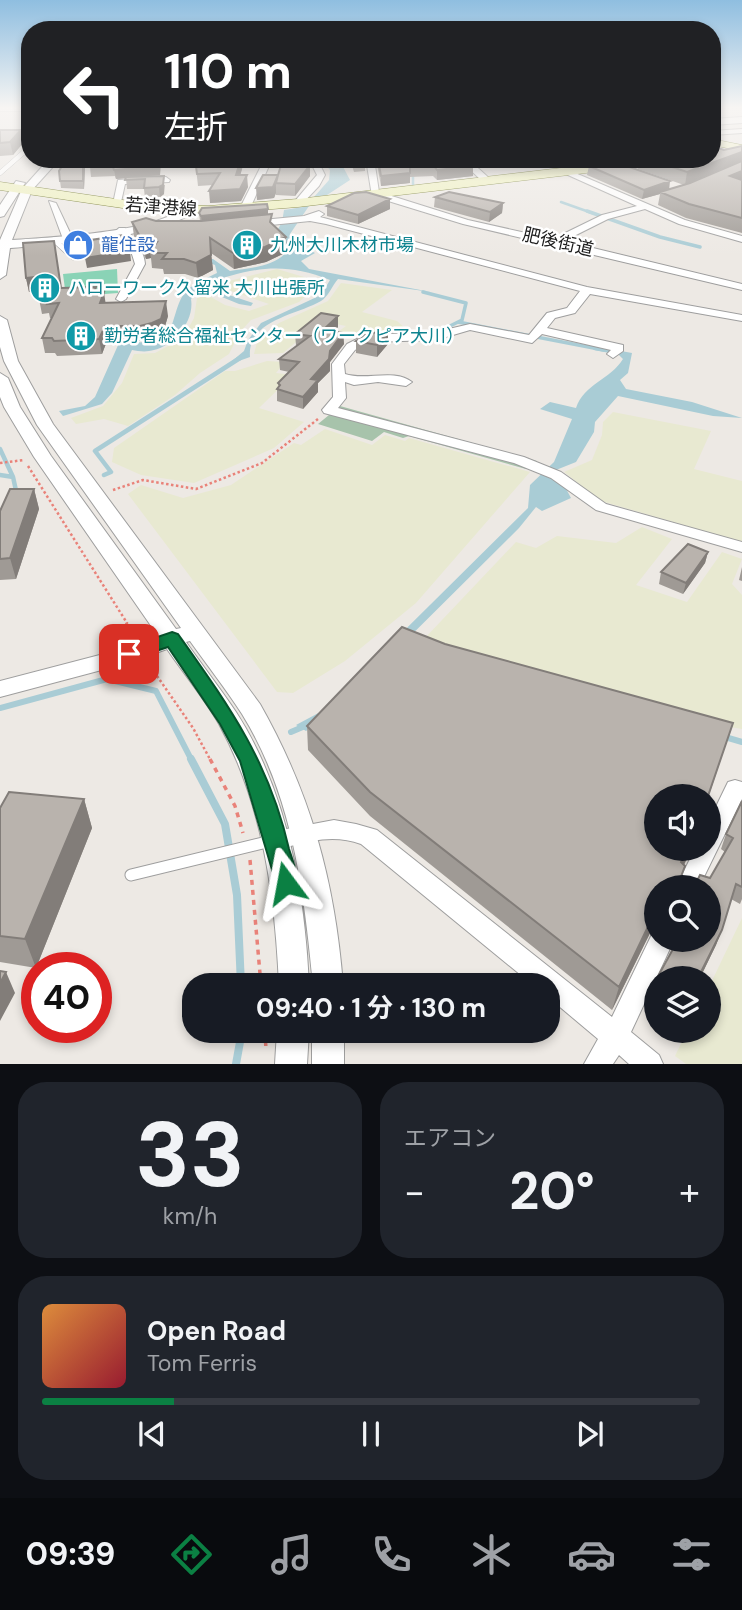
<!DOCTYPE html>
<html lang="ja">
<head>
<meta charset="utf-8">
<style>
  body { margin:0; font-family:"DM Sans","Noto Sans JP",sans-serif; background:#20242c; color:#f1f3f6; height:100vh; display:flex; flex-direction:column; font-size:26px; white-space:nowrap }
  * { box-sizing:border-box; margin:0 }
  p { font-size:23px; color:#9ea1a6 }
  .icon { flex:none; width:38px; height:38px; fill:none; stroke:currentColor; stroke-width:2; stroke-linecap:round; stroke-linejoin:round }
  .map { position:relative; height:1064px; overflow:hidden }
  .panel { display:flex; flex-direction:column; gap:18px; padding:18px; background:#0d0f14; flex:1 }
  .panel>* { flex:none }
  .guide { position:absolute; left:21px; top:21px; width:700px; height:147px; border-radius:28px; box-shadow:0 4px 10px #0003; background:#202124; color:#fff; overflow:hidden }
  .buttons { position:absolute; left:644px; top:784px; display:grid; gap:14px }
  .buttons a { display:grid; place-items:center; width:77px; height:77px; border-radius:50%; background:#171b24; box-shadow:0 4px 10px #0003; font-size:35px }
  .speed { position:absolute; left:21px; top:952px; display:flex; gap:14px; font-size:35px; font-weight:700; text-align:center }
  .speed>* { display:grid; place-content:center; width:91px; height:91px; border-radius:50%; background:#171b24; box-shadow:0 4px 10px #0003; line-height:1 }
  .speed .limit { border:10px solid #d22; background:#fff; color:#111 }
  .pin { position:absolute; display:grid; place-items:center; width:60px; height:60px; color:#fff; margin:-30px; border-radius:14px; box-shadow:0 4px 10px #0006 }
  .me { position:absolute; width:77px; margin:-38px; rotate:347deg; stroke-linejoin:round; filter:drop-shadow(0 0 5px #0008) }
  .turn { display:flex; align-items:center; gap:24px; height:147px; padding:0 28px; font-size:32px }
  .turn .icon { width:91px; height:91px; stroke-width:2.5 }
  .turn b { display:block; font-size:49px; line-height:60px }
  .big { font-size:52px; font-weight:700; line-height:1.1 }
  .panel .tile { flex:1; display:flex; flex-direction:column; justify-content:center; gap:10px; min-width:0; padding:0 24px; border-radius:28px; background:#20242c }
  .panel .dial { align-items:center; gap:0 }
  .dial b { font-size:91px; line-height:1 }
  .song { display:flex; align-items:center; gap:21px }
  .cover { width:84px; height:84px; border-radius:10px; background:linear-gradient(135deg,hsl(30 70% 55%),hsl(350 70% 35%)) }
  .played { height:7px; border-radius:4px; background:linear-gradient(90deg,#0b8043 20%,#363941 20%) }
  .keys { display:flex; justify-content:space-around; direction:ltr }
  .heat { display:flex; justify-content:space-between; align-items:center; font-size:38px; direction:ltr }
  .panel .tiles { flex:1; display:grid; gap:18px; grid-template-columns:1fr 1fr }
  .tile:last-child { grid-column:span 2 }
  .trip { position:absolute; left:182px; top:973px; width:378px; height:70px; border-radius:28px; background:#171b24; box-shadow:0 4px 10px #0003; font-weight:700; line-height:70px; text-align:center }
  .menu { display:flex; height:112px; justify-content:space-around; align-items:center; background:#090b0e; color:#9ea1a6 }
  .menu .icon { width:49px; height:49px }
  .menu .selected { color:#0b8043 }
  .menu b { font-size:32px; color:#f1f3f6 }
  .map>svg:first-child { display:block }
  .farmland { fill:#e8e9d1 }
  .cemetery { fill:#a7c3ab }
  .pitch { fill:#8ad3b6 }
  .water { fill:#a9ccd5 }
  .lines { fill:none; stroke-linecap:round; stroke-linejoin:round }
  .stream-far4 { stroke:#a9ccd5; stroke-width:2.5 }
  .stream-far3 { stroke:#a9ccd5; stroke-width:3.5 }
  .stream-far2 { stroke:#a9ccd5; stroke-width:4.5 }
  .stream-far1 { stroke:#a9ccd5; stroke-width:6 }
  .stream { stroke:#a9ccd5; stroke-width:8 }
  .service-far2-casing { stroke:#9e9e9e; stroke-width:5 }
  .service-far1-casing { stroke:#9e9e9e; stroke-width:6 }
  .service-casing { stroke:#9e9e9e; stroke-width:13 }
  .minor-casing { stroke:#9e9e9e; stroke-width:2 }
  .tertiary-casing { stroke:#9e9e9e; stroke-width:2 }
  .secondary-casing { stroke:#5e6611; stroke-width:1 }
  .path-far1 { stroke:#e98279; stroke-width:2.5; stroke-dasharray:2.5 2.5; stroke-linecap:butt }
  .path { stroke:#e98279; stroke-width:3.5; stroke-dasharray:5 5; stroke-linecap:butt }
  .service-far2 { stroke:#fff; stroke-width:4.5 }
  .service-far1 { stroke:#fff; stroke-width:5 }
  .service { stroke:#fff; stroke-width:11 }
  .minor { fill:#fff; fill-rule:evenodd }
  .tertiary { fill:#fff; fill-rule:evenodd }
  .secondary { fill:#eff1bd; fill-rule:evenodd }
  .wall { fill:#9f9a95 }
  .shaded-wall { fill:#827d79 }
  .building { fill:#b9b3ad; stroke:#827d79; stroke-width:2 }
  .route { fill:#0b8043; stroke:#07532c; stroke-width:2 }
  .labels { text-anchor:middle; dominant-baseline:central; stroke-width:5; stroke-linejoin:round; paint-order:stroke }
  .far-street-label { font-size:18px; fill:#1d1d1d; stroke:#fff }
  .far-shop-label { font-size:18px; fill:#366cbe; stroke:#fff; text-anchor:start }
  .far-culture-label { font-size:18px; fill:#0d838f; stroke:#fff; text-anchor:start }
</style>
</head>
<body>
<div class="map">
<svg width="742" height="1064" viewBox="0 0 742 1064">
  <rect width="100%" height="100%" fill="#ede9e4"/>
  <path class="farmland" d="M277,269L314,280L311,291L299,302L251,320L240,332L229,354L200,373L175,395L128,426L104,419L76,424L71,418L103,406L122,383L134,354L155,353L183,338L194,318L197,298L202,292L225,305L249,311L269,304L213,285Z
    M341,283L392,290L362,312L397,321L406,329L353,337L335,334L346,326L321,321L283,353L254,354L257,342L279,323L328,301Z
    M267,361L285,362L276,373L293,375L259,408L304,422L274,448L194,483L141,475L112,462L114,448L225,371H235Z
    M613,412L711,431L694,469L742,481V542L601,501L564,472L592,460L602,435L603,422Z
    M325,429L372,445L385,435L405,441L409,438L530,472L416,603L345,661L293,693L277,692L128,494L141,485L183,498L231,485L294,443L301,445Z
    M642,527L672,539L636,585L687,602L722,552L742,559L732,584L742,595V729L684,719L424,639L516,542L536,548L557,536L616,543Z
    M742,918V1064H686L675,1056L687,1031H709V987Z"/>
  <path class="cemetery" d="M340,406L537,461L526,469L409,436L403,438L384,432L372,441L318,424Z"/>
  <path class="pitch" d="M117,269L118,293L66,297L63,274Z"/>
  <path class="water" d="M320,159H339L350,180L327,195L314,197L329,180L330,170Z
    M309,206L290,234L296,243L315,253L301,261L309,269L431,292L338,279C332,286 328,297 321,301C297,315 247,320 250,357L236,362L232,361L244,351L248,340L261,323L321,295L330,280C283,261 251,268 205,284V287L253,303L251,306L239,304L200,288L191,299C195,322 172,349 149,351C144,352 137,351 132,350L112,393L102,404L63,416L59,411L85,406L95,397L119,343L151,342L169,334C183,294 176,292 217,273L215,265L196,258L213,259L230,271C249,268 276,267 288,250L274,236L282,222L284,210Z
    M621,351L632,353L628,373L620,380L626,389L692,402L742,418L713,416L618,396L595,422L594,432L576,462L556,470L571,498L542,511L536,507L519,528L359,687L306,731L296,725L324,710L528,508L530,485L554,462L572,419L540,409L550,402L576,408C584,384 611,379 623,359L618,354Z"/>
  <g class="lines">
    <path class="stream-far4" d="M413,159V185
      M561,202L592,213"/>
    <path class="stream-far3" d="M587,211L660,237L700,247
      M423,292L466,303L462,320L448,327L423,333
      M458,322L604,350"/>
    <path class="stream-far2" d="M595,348L617,352
      M0,449L13,477L17,495
      M0,475L13,477
      M104,475L111,472L95,451L240,358"/>
    <path class="stream-far1" d="M0,708L107,679L156,691L192,761
      M291,732L305,726
      M725,737L742,742"/>
    <path class="stream" d="M191,759L225,824L237,895L241,985
      M236,1064L242,1031"/>
    <g class="service-far2-casing">
      <path id="service-far2" d="M0,173L24,152L29,143L25,136"/>
    </g>
    <g class="service-far1-casing">
      <path id="service-far1" d="M54,240L73,257"/>
    </g>
    <g class="service-casing">
      <path id="service" d="M131,875L271,841"/>
    </g>
    <g class="minor-casing">
      <path id="minor" d="M0,107H30V111H0Z
        M742,129V133L712,135V131Z
        M261,159H269L268,168L252,204L254,208L246,210L242,204L260,168Z
        M309,159H317L325,175L319,186L301,205H295V201L317,175Z
        M366,159H374L379,192L468,220L553,239L602,215L637,206L559,171L566,169L685,220L742,236V242L679,224L645,209L608,219L564,241L742,284V290L463,224L372,196Z
        M459,159H468L489,178V182H483Z
        M166,177L170,180L169,182L125,184L121,202L113,206L109,203L114,199L118,180Z
        M49,201L56,203L73,239L71,241L63,239Z
        M319,211L324,214L320,217L587,287L742,315V321L590,294L575,313L555,318L547,328L623,345V351L613,358L607,354L611,350L542,334L532,343L470,330L436,340L368,342L355,350L344,364L345,374C366,381 394,368 412,382L406,386L378,382L354,385L345,382L346,398L338,408L524,457L561,472L606,504L742,542V552L596,510L551,478L514,463L324,413L322,410L333,397L332,364L347,344L365,335L436,332L470,324L529,335L547,313L567,308L580,291L326,224L310,221L251,227L246,224L251,221L304,216Z
        M119,228H125C134,239 144,250 145,264L126,299L121,302L116,299L135,264L131,251L117,230Z
        M735,780L742,782V799L699,887H676L695,849H709V821L728,782Z
        M334,820L356,824L377,830L612,1017L653,932L656,931V940H674L631,1032L659,1055L663,1064H629L619,1055L613,1064H584L598,1039L548,997V985H533L361,844C345,838 328,838 312,841C297,843 282,851 268,847L265,840L268,833L276,831Z"/>
    </g>
    <g class="tertiary-casing">
      <path id="tertiary" d="M742,117V123L712,125V119Z
        M49,159H60L32,190L12,240C58,237 147,233 185,208L195,210C168,237 50,245 10,248L6,275L0,279V240L22,189Z
        M16,181L25,183L4,216L0,217V205Z
        M0,316L7,320L18,361L53,424L260,704C311,794 335,882 343,985H313C304,892 293,796 242,714C226,689 207,665 190,641L186,642C202,665 220,688 236,712C287,791 305,893 309,985H279C275,896 263,804 219,724C204,698 184,674 167,649L128,663L0,697V681L115,651L158,636L34,457L4,407L0,397V373L8,378L20,407L51,456L176,629L181,628L37,425L4,361L0,347Z
        M277,1031H309L307,1064H275Z
        M312,1031H344V1064H312Z"/>
    </g>
    <g class="secondary-casing">
      <path id="secondary" d="M712,139L742,145V151L712,145Z
        M638,159H676L670,163L298,207L208,214L143,211L0,190V182L143,203L208,206L298,199Z"/>
    </g>
    <path class="path-far1" d="M0,463L24,460
      M28,466L127,623L117,636L119,640
      M113,490L143,480L196,489L262,463L318,419
      M139,669L155,673L193,728L211,761"/>
    <path class="path" d="M210,759L235,806L243,833
      M250,860L261,985
      M265,1031L266,1050"/>
    <use href="#service-far2" class="service-far2"/>
    <use href="#service-far1" class="service-far1"/>
    <use href="#service" class="service"/>
    <use href="#minor" class="minor"/>
    <use href="#tertiary" class="tertiary"/>
    <use href="#secondary" class="secondary"/>
  </g>
  <path class="wall" d="M0,130H21L23,143L13,155L0,156Z
    M742,146V233L686,218L658,205L660,194L642,199L587,175L589,166L669,189L684,185L638,169L640,159H712L724,150Z
    M95,159H161L160,175L139,177L165,185L164,194L160,197L145,198L144,189H127L126,178L116,179L115,176L91,177L90,167Z
    M195,159H259L258,161L244,162L240,175L248,187L241,201L210,203L213,185L198,186Z
    M350,159H365V171L354,172Z
    M376,159H467L473,176L437,180L433,176L410,177V183L381,186Z
    M85,168L84,189L61,188L60,181Z
    M278,175L310,176L295,196L276,195V193L274,198L257,200Z
    M435,197L503,203L502,213L489,222L434,207Z
    M390,199V209L358,224L327,216V206Z
    M199,213L268,214L272,224L287,252L266,262L234,269L211,253L213,270L198,278L185,274H164L163,269L152,268L151,258L146,259L134,236L132,222L200,221Z
    M56,254L61,288L97,292L105,303L168,316L163,333L154,337L142,341H107L102,354L57,356L55,353H45L42,338L52,318H50L49,313L42,314L39,299L41,297H38L36,291L29,292L26,278Z
    M338,316V327L333,332L343,333L344,344L330,362V371L318,383V392L303,409L277,401V389L279,387L278,383L289,372L280,370L279,359L298,345H296L295,334Z
    M388,332V344L377,357L356,353V341Z
    M34,489L39,509L16,579L0,580V511Z
    M708,552L705,563L683,594L659,584L661,572Z
    M742,567V581L739,580Z
    M445,644L733,723L689,855L684,865L685,866L678,887H656V929L651,931L612,1010L370,816L308,750L307,726Z
    M84,799L92,828L36,968L0,962V808Z
    M742,801V899L740,904L731,899L716,945L700,978H657L709,940L710,878L725,852L721,849L726,834Z
    M656,980V1006L648,1001L653,987Z"/>
  <path class="shaded-wall" d="M21,130L23,143L13,155L10,142Z
    M742,152V163L685,185L687,172Z
    M161,159L160,175L116,179L114,170Z
    M241,159H244V162L237,187L236,175Z
    M591,159H617L591,162Z
    M83,161L85,168L84,189L83,181Z
    M310,165V176L295,196V184Z
    M473,166V176L437,180V170Z
    M742,171V183L730,176Z
    M410,173V183L381,186V176Z
    M247,175L248,187L241,201L210,203L209,191Z
    M278,175L276,183V193L274,198L257,200L256,188Z
    M164,176V194L160,197L159,187Z
    M670,181L669,191L660,192V194L642,199L644,190Z
    M390,199V209L358,224V215Z
    M503,203L502,213L489,222L490,212Z
    M268,209V217L202,224L201,216Z
    M286,237L287,252L266,262L234,269L233,253Z
    M157,242L150,253L151,258L146,259L144,244Z
    M130,251L131,261L87,268L85,258Z
    M211,253L213,270L198,278L196,263Z
    M34,277L48,282L51,296L38,297L36,291L29,292L26,278Z
    M104,292L106,306L100,303Z
    M166,301L168,316L163,333L154,337L142,341L140,326Z
    M338,316V327L323,341V330Z
    M105,326L107,341L102,354L99,339Z
    M388,332V344L377,357V345Z
    M343,333L344,344L330,362V371L318,383V392L303,409V397L311,379Z
    M34,489L39,509L16,579L10,558Z
    M708,552L705,563L683,594L686,583Z
    M84,799L92,828L36,968L25,939Z
    M688,849H691L674,886L681,862Z
    M656,910V929L651,931L612,1010L619,987Z
    M722,930L716,945L700,978H698Z
    M6,972L15,993L0,1021V983Z"/>
  <path class="building" d="M0,130H21L10,142L0,143Z
    M742,146V152L687,172L648,159H712V150L718,148L724,150Z
    M95,159H159V166L114,170L113,167H90Z
    M195,159H241L236,175H247L240,189L209,191L220,173L197,174Z
    M283,159H308L310,165L295,184L276,183L278,175L273,187L256,188L263,175H278Z
    M353,159H365V161L354,162Z
    M378,159H467L473,166L437,170L434,166L410,167V173L381,176Z
    M65,161H83V181H60L59,171Z
    M742,161V171L730,176L742,180V218L689,204L660,192L690,183Z
    M618,163L670,181L644,190L589,166Z
    M164,176L163,185L159,187L144,188L145,179L125,180L126,177Z
    M366,192L390,199L358,215L327,206L354,193Z
    M449,192L503,203L490,212L435,197Z
    M267,204L268,209L201,216L199,213L202,208Z
    M272,214L270,222L286,237L265,247L233,253L210,238L211,255L196,263L184,259H162L167,253H150L157,242L144,244L132,222L146,218L156,221H201Z
    M123,235L130,251L85,258L91,240Z
    M54,241L61,288L96,287L94,292H104L100,303L166,301L161,319L152,323L140,326H105L99,339L54,341L52,338H42L59,303L47,304L49,299H39L48,282L35,283L34,277L26,278L23,243Z
    M321,313L338,316L323,330L343,333L330,351L329,359L311,379L318,380L303,397L277,389L280,385L278,383L299,362L279,359L310,336L295,334Z
    M388,332L377,345L356,341L369,333Z
    M10,489H34L10,558L0,559V511Z
    M688,544L708,552L686,583L661,572Z
    M402,627L445,644L733,723L708,796H656V849H688L681,862L685,866L677,887H656V910L619,987L370,792L307,726Z
    M9,792L84,799L25,939L0,936V808Z
    M742,801V887L736,884L722,930L698,978H657L678,940H709V887H694L700,875L710,878L733,838L726,834Z
    M0,971L6,972L0,983Z"/>
  <linearGradient id="sky" x2="0" y2="1"><stop stop-color="#8fbee0"/><stop offset="0.42" stop-color="#f7f5f3"/><stop offset="1" stop-color="#f7f5f3" stop-opacity="0"/></linearGradient>
  <rect width="742" height="256" fill="url(#sky)"/>
  <path class="route" d="M172,632L178,634C229,706 269,761 289,849C293,862 300,878 294,890L286,893L278,890L240,761L220,724L168,647L129,660L122,658L119,654L122,649Z"/>
  <defs>
    <g id="shop-disc" transform="scale(1.575)"><circle r="9.5" fill="#3f7fe0" stroke="#fff"/><path d="M-5-2.5h2.3a2.7 3.5 0 0 1 5.4 0H5L5.5 6h-11ZM-1.5-2.5h3a1.5 2.3 0 0 0-3 0Z" fill="#fff"/></g>
    <g id="building-disc" transform="scale(1.575)"><circle r="9.5" fill="#0f9aa8" stroke="#fff"/><path d="M-4-6H4V6H1V3H-1V6H-4ZM-2.5-4.3h1.7v1.8h-1.7ZM.8-4.3h1.7v1.8H.8ZM-2.5-1h1.7V.8h-1.7ZM.8-1h1.7V.8H.8Z" fill="#fff"/></g>
  </defs>
  <g fill-rule="evenodd">
    <use href="#shop-disc" x="78" y="245"/>
    <use href="#building-disc" x="247" y="245"/>
    <use href="#building-disc" x="45" y="288"/>
    <use href="#building-disc" x="81" y="336"/>
  </g>
  <g class="labels">
    <g class="far-street-label">
      <text transform="translate(161 207) rotate(4)">若津港線</text>
      <text transform="translate(558 242) rotate(13)">肥後街道</text>
    </g>
    <g class="far-shop-label">
      <text x="101" y="245">龍住設</text>
    </g>
    <g class="far-culture-label">
      <text x="270" y="245">九州大川木材市場</text>
      <text x="68" y="288">ハローワーク久留米 大川出張所</text>
      <text x="104" y="336">勤労者総合福祉センター（ワークピア大川）</text>
    </g>
  </g>
</svg>
<div class="buttons">
<a><svg class="icon" aria-label="sound" viewBox="0 0 24 24"><path d="M4 9h4l5-4v14l-5-4H4zM17 9q2 3 0 6"/></svg></a>
<a><svg class="icon" aria-label="search" viewBox="0 0 24 24"><circle cx="10" cy="10" r="6"/><path d="M15 15l6 6"/></svg></a>
<a><svg class="icon" aria-label="layers" viewBox="0 0 24 24"><path d="M12 4l9 5-9 5-9-5zM3 14l9 5 9-5"/></svg></a>
</div>
<div class="speed"><div class="limit">40</div></div>
<div class="pin" style="left:129px;top:654px;background:#d93025"><svg class="icon" aria-label="arrive" viewBox="0 0 24 24"><path d="M6 21V4h12l-3 4 3 4H6"/></svg></div>
<svg class="me" style="left:286px;top:883px" viewBox="-20 -20 40 40"><path d="M0-17L14 15 0 8-14 15z" fill="#0b8043" stroke="#fff" stroke-width="4"/></svg>
<div class="trip">09:40 · 1 分 · 130 m</div>
<div class="guide">
<div class="turn"><svg class="icon" aria-label="left" viewBox="0 0 24 24"><path d="M17 20v-9H6M10 6l-5 5 5 5"/></svg><div><b>110 m</b>左折</div></div>
</div>
</div>
<section class="panel">
<div class="tiles">
<div class="tile dial"><b>33</b><p>km/h</p></div>
<div class="tile"><p>エアコン</p>
<div class="heat"><a>−</a><b class="big">20°</b><a>+</a></div>
</div>
<div class="tile">
<div class="song"><i class="cover"></i><div><b>Open Road</b><p>Tom Ferris</p></div></div>
<div class="played"></div>
<div class="keys"><svg class="icon" aria-label="previous" viewBox="0 0 24 24"><path d="M18 5L8 12l10 7zM5 5v14"/></svg><svg class="icon" aria-label="pause" viewBox="0 0 24 24"><path d="M8 5v14M16 5v14"/></svg><svg class="icon" aria-label="next" viewBox="0 0 24 24"><path d="M6 5l10 7-10 7zM19 5v14"/></svg></div>
</div>
</div>
</section>
<nav class="menu">
<b>09:39</b>
<svg class="icon selected" aria-label="directions" viewBox="0 0 24 24"><path d="M12 3l9 9-9 9-9-9zM9 14v-3h6M13 9l2 2-2 2"/></svg>
<svg class="icon" aria-label="music" viewBox="0 0 24 24"><path d="M9 18V5l10-2v13"/><circle cx="6" cy="18" r="3"/><circle cx="16" cy="16" r="3"/></svg>
<svg class="icon" aria-label="phone" viewBox="0 0 24 24"><path d="M5 4h4l2 5-3 2q2 4 5 5l2-3 5 2v4C11 20 4 13 5 4z"/></svg>
<svg class="icon" aria-label="climate" viewBox="0 0 24 24"><path d="M12 3v18M4 7l16 10M4 17L20 7"/></svg>
<svg class="icon" aria-label="car" viewBox="0 0 24 24"><path d="M5 17H2v-5l4-1 3-4h7l3 4 3 1v5h-3M9 17h6M6 11h13"/><circle cx="7" cy="17" r="2"/><circle cx="17" cy="17" r="2"/></svg>
<svg class="icon" aria-label="filters" viewBox="0 0 24 24"><path d="M4 7h16M4 17h16"/><circle cx="9" cy="7" r="2"/><circle cx="15" cy="17" r="2"/></svg>
</nav>
</body>
</html>
